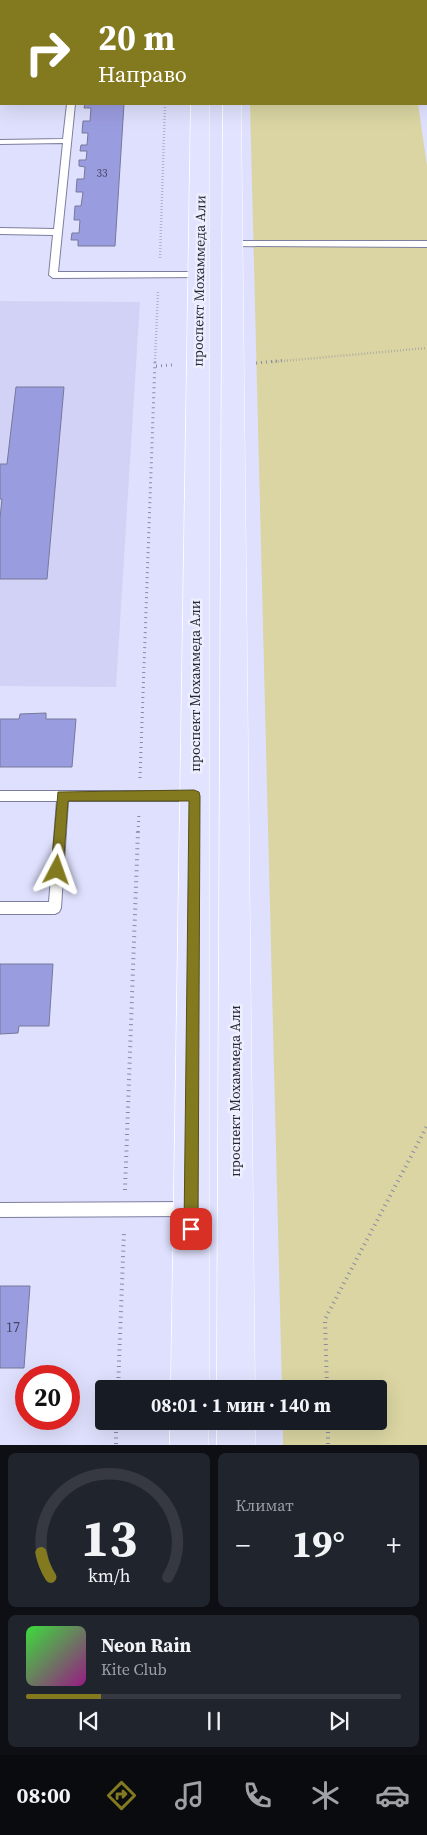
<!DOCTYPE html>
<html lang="ru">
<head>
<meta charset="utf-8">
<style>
  body { margin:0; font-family:"Source Serif 4",serif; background:#20242c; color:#f1f3f6; height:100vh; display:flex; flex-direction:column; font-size:19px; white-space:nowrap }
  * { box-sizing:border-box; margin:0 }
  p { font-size:16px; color:#9ea1a6 }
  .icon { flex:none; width:28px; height:28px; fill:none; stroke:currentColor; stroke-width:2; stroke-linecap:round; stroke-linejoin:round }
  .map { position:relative; height:1445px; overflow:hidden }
  .side { display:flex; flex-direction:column; gap:8px; padding:8px; background:#0d0f14; flex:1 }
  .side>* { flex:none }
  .guide { position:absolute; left:0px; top:0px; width:428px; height:105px; box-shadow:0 5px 20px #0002; background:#837a20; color:#fff; overflow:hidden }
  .speed { position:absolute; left:15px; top:1365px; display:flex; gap:10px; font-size:25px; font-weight:700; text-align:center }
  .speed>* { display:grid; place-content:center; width:65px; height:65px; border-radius:50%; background:#171b24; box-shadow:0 5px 20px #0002; line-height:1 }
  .speed .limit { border:8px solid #d22; background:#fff; color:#111 }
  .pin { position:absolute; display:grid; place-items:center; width:42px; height:42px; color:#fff; margin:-21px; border-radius:10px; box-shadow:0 2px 8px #0006 }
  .me { position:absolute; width:55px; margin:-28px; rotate:4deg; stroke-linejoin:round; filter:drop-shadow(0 0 4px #0008) }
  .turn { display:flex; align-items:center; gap:18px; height:105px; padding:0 15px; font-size:22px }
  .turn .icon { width:65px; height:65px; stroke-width:2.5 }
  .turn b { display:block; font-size:35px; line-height:42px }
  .big { font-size:38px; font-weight:700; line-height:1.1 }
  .side .card { flex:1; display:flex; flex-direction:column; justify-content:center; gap:8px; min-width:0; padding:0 18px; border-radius:8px; background:#20242c }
  .side .dial { align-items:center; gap:0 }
  .dial svg { height:130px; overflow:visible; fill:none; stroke:#363941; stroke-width:7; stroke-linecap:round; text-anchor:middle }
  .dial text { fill:#f1f3f6; stroke:none }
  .song { display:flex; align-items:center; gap:15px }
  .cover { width:60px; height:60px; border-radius:8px; background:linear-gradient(135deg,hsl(120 70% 55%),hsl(310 70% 35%)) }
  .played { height:5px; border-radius:2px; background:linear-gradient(90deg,#837a20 20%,#363941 20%) }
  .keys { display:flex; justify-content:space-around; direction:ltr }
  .heat { display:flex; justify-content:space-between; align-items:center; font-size:28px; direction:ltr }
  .side .tiles { flex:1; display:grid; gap:8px; grid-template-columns:1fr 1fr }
  .card:last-child { grid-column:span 2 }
  .trip { position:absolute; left:95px; top:1380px; width:292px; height:50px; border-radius:5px; background:#171b24; box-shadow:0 5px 20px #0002; font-weight:700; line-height:50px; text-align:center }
  .dock { display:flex; height:80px; justify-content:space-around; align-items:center; background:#090b0e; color:#9ea1a6 }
  .dock .icon { width:35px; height:35px }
  .dock .active { color:#837a20 }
  .dock b { font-size:22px; color:#f1f3f6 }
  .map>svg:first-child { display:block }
  .built { fill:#d1d2f5 }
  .green { fill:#dad5a2 }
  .building { fill:#9a9ce0; stroke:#767899 }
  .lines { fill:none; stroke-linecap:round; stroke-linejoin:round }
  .service-casing { stroke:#7d7e9f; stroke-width:2 }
  .primary-casing { stroke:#fff; stroke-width:1 }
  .path-far2 { stroke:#888aa0; stroke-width:2.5; stroke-dasharray:0.5 2.5; stroke-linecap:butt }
  .path-far1 { stroke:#888aa0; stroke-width:3; stroke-dasharray:1 4; stroke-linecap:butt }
  .path { stroke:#888aa0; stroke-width:4; stroke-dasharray:1 4.5; stroke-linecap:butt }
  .service { fill:#fff; fill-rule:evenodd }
  .primary { fill:#e2e3fe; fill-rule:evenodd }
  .route { fill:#837a20; stroke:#554f15 }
  .labels { text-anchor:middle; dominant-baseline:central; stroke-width:5; stroke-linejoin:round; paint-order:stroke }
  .number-label { font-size:11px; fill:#434460 }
  .street-label { font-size:14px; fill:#262735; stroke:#eeeffe }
  .near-number-label { font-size:14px; fill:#434460 }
</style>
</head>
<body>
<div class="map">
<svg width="427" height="1445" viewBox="0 0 427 1445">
  <rect width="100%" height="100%" fill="#dee0fd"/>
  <path class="built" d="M0,301L140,302L116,687L0,686Z"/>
  <path class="green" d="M250,104H418L427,166V1445H283V1421H379V1389H282Z"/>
  <path class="building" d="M0,0H7L1,1L0,44Z
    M85,104H124L115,246H78V240H71L72,233H79L80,220H74L75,206H81L83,192H76L77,179H84L85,167L79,166V160H86L87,151H80L81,145H87L88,133H82L83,121H90L91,108H84Z
    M16,387H64L47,579H0V518L2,499H0V464H7Z
    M46,713V719H76L72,767H0V719H19L20,714Z
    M0,964H53L49,1026H19L18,1033L0,1034Z
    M0,1286H30L24,1368H0Z"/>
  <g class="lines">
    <g class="service-casing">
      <path id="service" d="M79,0H85L86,1H79Z
        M67,104H75L58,272H199L203,275L202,277L53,278L49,275L53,235L0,234V228L54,229L63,143L0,144V140L63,139Z
        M233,241H427V247L230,246V242Z
        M0,791H195L199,792L201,796L199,800L195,801H68L61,908L59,912L55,914H0V902H49L57,801H0Z
        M189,1202L194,1204L196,1209L194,1214L189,1216L0,1217V1203Z"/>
    </g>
    <g class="primary-casing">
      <path id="primary" d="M192,0H210V1H193Z
        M222,0H240V1H223Z
        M191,104H209V1389H171Z
        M223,104H241L255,1389H217Z
        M170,1421H208V1445H170Z
        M217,1421H255V1445H217Z"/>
    </g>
    <path class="path-far2" d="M160,258L165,104
      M155,362L158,292
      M272,362L427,348"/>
    <path class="path-far1" d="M256,363L286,360
      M156,366L172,365
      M140,778L155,360
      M138,832L139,814"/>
    <path class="path" d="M125,1190L138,831
      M118,1389L124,1231
      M327,1389L325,1319L427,1126
      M116,1421V1445
      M328,1421V1445"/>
    <use href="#service" class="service"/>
    <use href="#primary" class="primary"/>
  </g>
  <path class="route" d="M194,790L199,792L200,796L198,1229L196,1234L191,1237L186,1234L184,1229L189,801H68L63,870L62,875L57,876L53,875L51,870L58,792Z"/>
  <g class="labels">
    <g class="number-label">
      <text x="102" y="173">33</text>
    </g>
    <g class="street-label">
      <text transform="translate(199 281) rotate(-89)">проспект Мохаммеда Али</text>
      <text transform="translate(195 686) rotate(-90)">проспект Мохаммеда Али</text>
      <text transform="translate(235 1091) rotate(-90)">проспект Мохаммеда Али</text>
    </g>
    <g class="near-number-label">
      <text x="13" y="1327">17</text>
    </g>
  </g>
</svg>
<div class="speed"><div class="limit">20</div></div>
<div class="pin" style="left:191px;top:1229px;background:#d93025"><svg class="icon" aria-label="arrive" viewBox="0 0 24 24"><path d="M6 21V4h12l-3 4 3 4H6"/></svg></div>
<svg class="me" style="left:57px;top:870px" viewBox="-20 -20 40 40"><path d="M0-17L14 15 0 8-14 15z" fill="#837a20" stroke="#fff" stroke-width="4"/></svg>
<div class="trip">08:01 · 1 мин · 140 m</div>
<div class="guide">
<div class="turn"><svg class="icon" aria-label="right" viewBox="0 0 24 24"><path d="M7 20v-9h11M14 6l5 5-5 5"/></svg><div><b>20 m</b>Направо</div></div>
</div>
</div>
<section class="side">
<div class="tiles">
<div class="card dial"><svg viewBox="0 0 100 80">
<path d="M14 69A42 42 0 1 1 86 69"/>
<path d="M14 69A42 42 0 0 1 8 54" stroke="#837a20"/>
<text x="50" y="56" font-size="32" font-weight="700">13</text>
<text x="50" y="72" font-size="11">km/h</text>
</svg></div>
<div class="card"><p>Климат</p>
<div class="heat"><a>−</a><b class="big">19°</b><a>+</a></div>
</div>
<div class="card">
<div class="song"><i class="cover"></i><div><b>Neon Rain</b><p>Kite Club</p></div></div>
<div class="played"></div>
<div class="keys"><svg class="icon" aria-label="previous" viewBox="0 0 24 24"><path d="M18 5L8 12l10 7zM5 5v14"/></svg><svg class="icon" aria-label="pause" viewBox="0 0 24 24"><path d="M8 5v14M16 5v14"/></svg><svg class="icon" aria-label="next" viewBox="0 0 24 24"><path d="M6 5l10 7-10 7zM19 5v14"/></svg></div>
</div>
</div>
</section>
<nav class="dock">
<b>08:00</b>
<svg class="icon active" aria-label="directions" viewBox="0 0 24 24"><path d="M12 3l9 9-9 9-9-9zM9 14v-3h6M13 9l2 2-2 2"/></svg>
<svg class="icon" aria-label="music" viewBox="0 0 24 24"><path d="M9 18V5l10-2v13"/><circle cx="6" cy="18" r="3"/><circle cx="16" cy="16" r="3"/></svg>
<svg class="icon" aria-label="phone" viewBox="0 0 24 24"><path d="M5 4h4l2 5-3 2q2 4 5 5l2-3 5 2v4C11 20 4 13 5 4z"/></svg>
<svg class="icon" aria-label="climate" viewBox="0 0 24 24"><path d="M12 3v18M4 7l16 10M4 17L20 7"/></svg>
<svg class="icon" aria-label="car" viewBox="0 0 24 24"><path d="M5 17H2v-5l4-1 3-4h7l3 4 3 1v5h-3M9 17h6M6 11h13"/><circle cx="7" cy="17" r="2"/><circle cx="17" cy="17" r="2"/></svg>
</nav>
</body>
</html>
